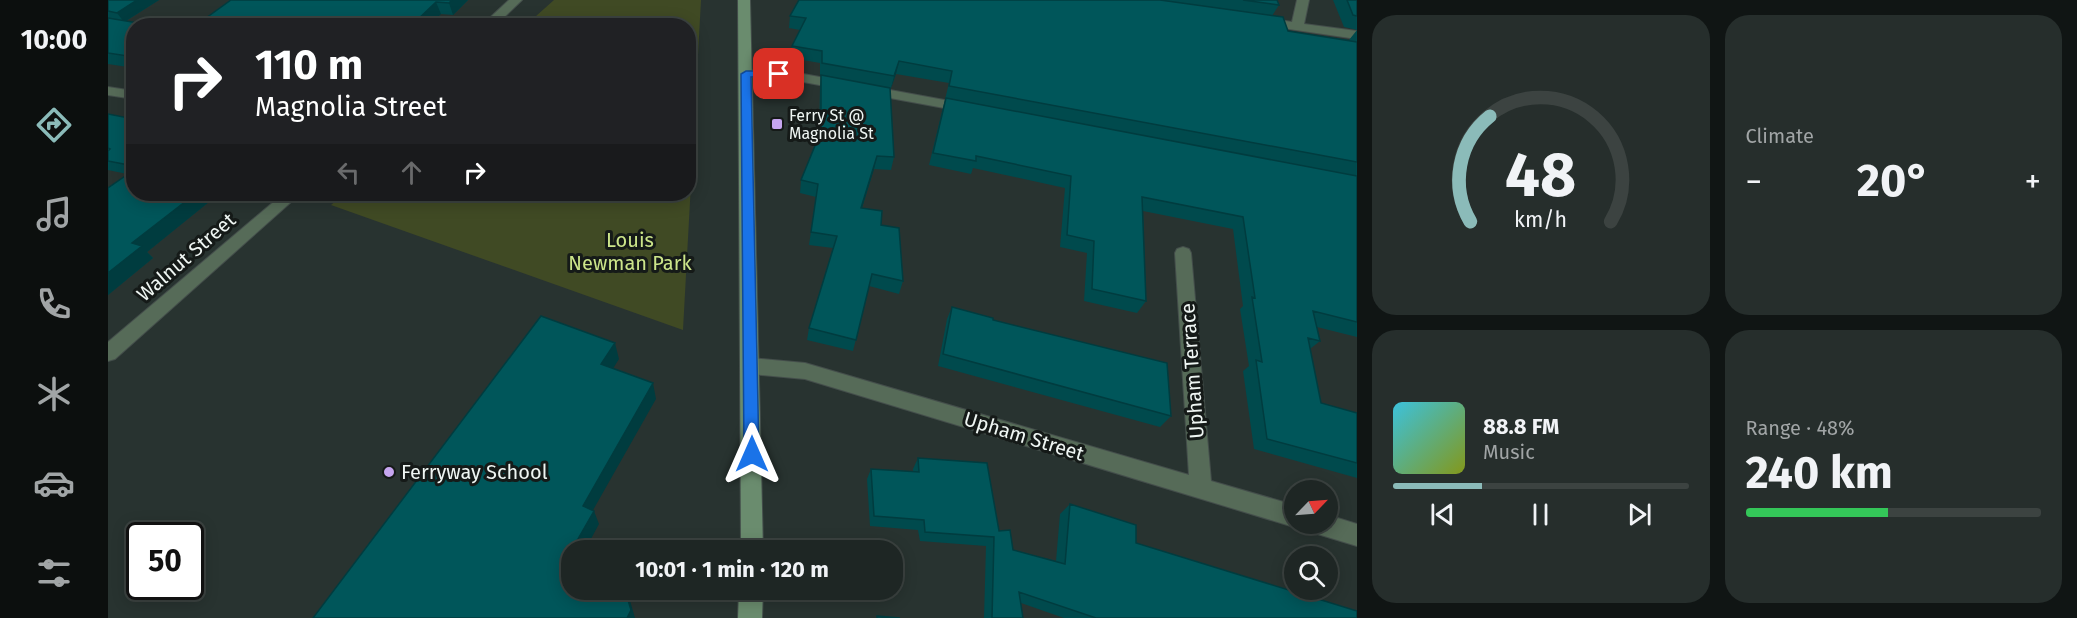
<!DOCTYPE html>
<html lang="en">
<head>
<meta charset="utf-8">
<style>
  body { margin:0; font-family:"Fira Sans",sans-serif; background:#262e2c; color:#f1f3f6; height:100vh; display:flex; flex-direction:column; font-size:22px; white-space:nowrap }
  * { box-sizing:border-box; margin:0 }
  p { font-size:20px; color:#a1a5a6 }
  .icon { flex:none; width:33px; height:33px; fill:none; stroke:currentColor; stroke-width:2; stroke-linecap:round; stroke-linejoin:round }
  .map { position:relative; flex:1; overflow:hidden }
  .drawer { display:flex; flex-direction:column; gap:15px; padding:15px; background:#101514; width:720px }
  .drawer>* { flex:none }
  .guide { position:absolute; left:18px; top:18px; width:570px; height:183px; border-radius:24px; box-shadow:0 3px 15px #0003,0 0 0 2px #3c4341; background:#202124; color:#fff; overflow:hidden }
  .needle { width:39px; rotate:65deg }
  .tools { position:absolute; left:1176px; top:480px; display:grid; gap:12px }
  .tools a { display:grid; place-items:center; width:54px; height:54px; border-radius:50%; background:#1e2624; box-shadow:0 3px 15px #0003,0 0 0 2px #3c4341; font-size:30px }
  .speed { position:absolute; left:18px; top:522px; display:flex; gap:12px; font-size:30px; font-weight:700; text-align:center }
  .speed>* { display:grid; place-content:center; width:78px; height:78px; border-radius:50%; background:#1e2624; box-shadow:0 3px 15px #0003,0 0 0 2px #3c4341; line-height:1 }
  .speed .limit { border:3px solid #111; border-radius:9px; background:#fff; color:#111 }
  .pin { position:absolute; display:grid; place-items:center; width:51px; height:51px; color:#fff; margin:-26px; border-radius:12px; box-shadow:0 3px 9px #0006 }
  .me { position:absolute; width:66px; margin:-33px; rotate:0deg; stroke-linejoin:round; filter:drop-shadow(0 0 4px #0008) }
  .turn { display:flex; align-items:center; gap:21px; height:126px; padding:0 30px; font-size:27px }
  .turn .icon { width:78px; height:78px; stroke-width:2.5 }
  .turn b { display:block; font-size:42px; line-height:51px }
  .lanes { display:flex; align-items:center; height:57px; padding:0 30px; background:#0003; justify-content:center; gap:30px; direction:ltr }
  .lanes .off { opacity:.35 }
  .big { font-size:45px; font-weight:700; line-height:1.1 }
  .drawer .widget { flex:1; display:flex; flex-direction:column; justify-content:center; gap:9px; min-width:0; padding:0 21px; border-radius:24px; background:#262e2c }
  .drawer .dial { align-items:center; gap:0 }
  .dial svg { height:156px; overflow:visible; fill:none; stroke:#3c4341; stroke-width:7; stroke-linecap:round; text-anchor:middle }
  .dial text { fill:#f1f3f6; stroke:none }
  .song { display:flex; align-items:center; gap:18px }
  .cover { width:72px; height:72px; border-radius:9px; background:linear-gradient(135deg,hsl(190 70% 55%),hsl(70 70% 35%)) }
  .played { height:6px; border-radius:3px; background:linear-gradient(90deg,#8bbbb9 30%,#3c4341 30%) }
  .keys { display:flex; justify-content:space-around; direction:ltr }
  .heat { display:flex; justify-content:space-between; align-items:center; font-size:33px; direction:ltr }
  .charge { height:9px; border-radius:4px; background:linear-gradient(90deg,#34c759 48%,#3c4341 0) }
  .drawer .tiles { flex:1; display:grid; gap:15px; grid-template-columns:repeat(2,1fr) }
  .trip { position:absolute; left:453px; top:540px; width:342px; height:60px; border-radius:24px; background:#1e2624; box-shadow:0 3px 15px #0003,0 0 0 2px #3c4341; font-weight:700; line-height:60px; text-align:center }
  main { display:flex; flex:1; min-height:0 }
  .tabs { display:flex; flex-direction:column; width:108px; justify-content:space-around; align-items:center; background:#0c0f0e; color:#a1a5a6 }
  .tabs .icon { width:42px; height:42px }
  .tabs .selected { color:#8bbbb9 }
  .tabs b { font-size:27px; color:#f1f3f6 }
  .map>svg:first-child { display:block }
  .green { fill:#404a24 }
  .lines { fill:none; stroke-linecap:round; stroke-linejoin:round }
  .street-casing { stroke:#444e4b; stroke-width:2 }
  .secondary-casing { stroke:#444e4b; stroke-width:2 }
  .street { fill:#566b58; fill-rule:evenodd }
  .secondary { fill:#6a8c6e; fill-rule:evenodd }
  .wall { fill:#004a4d }
  .shaded-wall { fill:#003c3f }
  .building { fill:#00565a; stroke:#003c3f; stroke-width:1.5 }
  .route { fill:#1a73e8; stroke:#114b97; stroke-width:1.5 }
  .poi-dot { fill:#c6a6f0; stroke:#151a18; stroke-width:2 }
  .labels { text-anchor:middle; dominant-baseline:central; stroke-width:6; stroke-linejoin:round; paint-order:stroke }
  .far-poi-label { font-size:16px; fill:#eff6f3; stroke:#151a18; text-anchor:start }
  .park-label { font-size:20px; fill:#cce58a; stroke:#151a18 }
  .street-label { font-size:20px; fill:#eff6f3; stroke:#151a18 }
  .poi-label { font-size:20px; fill:#eff6f3; stroke:#151a18; text-anchor:start }
</style>
</head>
<body>
<main>
<nav class="tabs">
<b>10:00</b>
<svg class="icon selected" aria-label="directions" viewBox="0 0 24 24"><path d="M12 3l9 9-9 9-9-9zM9 14v-3h6M13 9l2 2-2 2"/></svg>
<svg class="icon" aria-label="music" viewBox="0 0 24 24"><path d="M9 18V5l10-2v13"/><circle cx="6" cy="18" r="3"/><circle cx="16" cy="16" r="3"/></svg>
<svg class="icon" aria-label="phone" viewBox="0 0 24 24"><path d="M5 4h4l2 5-3 2q2 4 5 5l2-3 5 2v4C11 20 4 13 5 4z"/></svg>
<svg class="icon" aria-label="climate" viewBox="0 0 24 24"><path d="M12 3v18M4 7l16 10M4 17L20 7"/></svg>
<svg class="icon" aria-label="car" viewBox="0 0 24 24"><path d="M5 17H2v-5l4-1 3-4h7l3 4 3 1v5h-3M9 17h6M6 11h13"/><circle cx="7" cy="17" r="2"/><circle cx="17" cy="17" r="2"/></svg>
<svg class="icon" aria-label="filters" viewBox="0 0 24 24"><path d="M4 7h16M4 17h16"/><circle cx="9" cy="7" r="2"/><circle cx="15" cy="17" r="2"/></svg>
</nav>
<div class="map">
<svg width="1249" height="618" viewBox="0 0 1249 618">
  <rect width="100%" height="100%" fill="#283330"/>
  <path class="green" d="M446,0H593L575,330L223,205L236,194H580V26L418,25Z"/>
  <g class="lines">
    <g class="street-casing">
      <path id="street" d="M401,0H414L387,26H373Z
        M1189,0H1201L1196,24L1249,31V39L1153,25L1147,21L1153,17L1184,22Z
        M638,70L679,71L858,104L865,108L858,112L679,79L633,77L631,74Z
        M0,87L26,91V99L0,95Z
        M175,194H192L7,359L0,361V342Z
        M1075,247L1081,249L1083,253L1103,481L1186,505V524H1194L1186,527L697,379L643,374L636,372L633,366L636,360L643,358L697,363L1081,475L1067,253L1069,249Z
        M1220,515L1249,524V546L1203,532L1200,524H1220Z"/>
    </g>
    <g class="secondary-casing">
      <path id="secondary" d="M630,0H642L655,550H633Z
        M631,590H655L654,618H630Z"/>
    </g>
    <use href="#street" class="street"/>
    <use href="#secondary" class="secondary"/>
  </g>
  <path class="wall" d="M0,0H51L18,21L26,26V68L0,64Z
    M123,0H360L345,15L333,14L320,26H87Z
    M691,0H1169L1171,5L1164,16L1180,31L1241,40L1249,30L1236,27L1225,0H1249V337L1209,327L1212,341L1202,349L1213,403L1249,413V478L1146,449L1135,371L1141,366L1132,309L1135,306L1125,229L1035,211L1038,301L1029,313L976,301L979,253L952,247L957,188L865,168L863,174L821,165L841,83L788,74L783,88H782L786,157L783,170L766,169L754,208L773,225L795,281L791,294L761,286L745,351L699,340L701,328L725,248L701,245L708,197L692,193L693,180L711,135L712,88L713,75H712V63L683,58L684,46L692,30L681,28L682,16Z
    M0,114L26,119V194H125L117,200L107,197L39,252L45,258L0,295L19,174L0,170Z
    M844,307L885,320L1063,416L1052,427L830,366L839,319Z
    M810,458L891,531L905,550L948,561L952,514L962,504L1028,543L1249,618H956L913,603L915,618H876L878,546L812,541L810,530L762,526L759,479L763,469L805,472V469Z"/>
  <path class="shaded-wall" d="M29,0H51L16,22L9,13Z
    M344,0H360L345,15L341,3Z
    M328,2L333,14L320,26H308L307,22Z
    M299,21L301,26H294Z
    M791,61L788,74L783,88L786,76Z
    M769,156L766,169L750,220L753,208Z
    M87,194H105L107,197L39,252L45,258L0,295V273L24,243Z
    M112,194H125L117,200Z
    M507,343L511,359L498,380L493,364Z
    M545,383L548,399L480,519L475,506Z
    M486,511L491,524L477,550H464Z
    M517,590H519L527,618H519Z"/>
  <path class="building" d="M0,0H29L9,13L0,11Z
    M123,0H344L341,3L328,2L307,22L299,21L294,26H87Z
    M691,0H1052L1175,17L1180,31L1249,42V162L841,86L844,71L791,61L786,76L714,63V51L684,46L698,18L682,16Z
    M1135,0H1169L1171,5Z
    M1239,0H1249V16L1245,15Z
    M0,18L48,26H26V57L0,53Z
    M713,75L782,88L786,157L769,156L753,208L774,211L773,225L791,228L795,281L764,274L748,340L701,328L729,236L703,232L710,184L693,180L713,131Z
    M838,98L1249,176V322L1205,311L1212,341L1200,338L1213,403L1249,413V463L1159,439L1148,360L1154,362L1144,297L1147,298L1135,217L1034,197L1038,301L984,289L986,241L959,235L963,176L868,156V161L825,153Z
    M0,114L26,119V166L0,161V151L2,149L0,148Z
    M26,170V194H87L24,243L34,246L0,273V188Z
    M844,307L885,318V320L1059,363L1063,416L835,354Z
    M433,316L507,343L493,364L545,383L475,506L486,511L462,553L464,554V590H517L523,610L519,618H205Z
    M810,458L879,463L891,531L902,530L905,550L957,564L962,504L1028,525V543L1249,611V618H988L911,592L915,618H884L886,537L817,532L816,520L766,516L763,469L811,472Z
    M769,616L792,618H769Z"/>
  <path class="route" d="M671,71L674,72V76L643,77L651,454L649,459L644,461L638,459L636,454L633,74L638,71Z"/>
  <g class="poi-dot">
    <rect x="663" y="118" width="12" height="12" rx="3"/>
    <circle cx="281" cy="472" r="6"/>
  </g>
  <g class="labels">
    <g class="far-poi-label">
      <text x="681" y="115">Ferry St @<tspan x="681" dy="18">Magnolia St</tspan></text>
    </g>
    <g class="park-label">
      <text x="522" y="240">Louis<tspan x="522" dy="23">Newman Park</tspan></text>
    </g>
    <g class="street-label">
      <text transform="translate(78 257) rotate(-41)">Walnut Street</text>
      <text transform="translate(1084 371) rotate(-94)">Upham Terrace</text>
      <text transform="translate(916 436) rotate(17)">Upham Street</text>
    </g>
    <g class="poi-label">
      <text x="293" y="472">Ferryway School</text>
    </g>
  </g>
</svg>
<div class="tools">
<a><svg class="needle" viewBox="-14 -14 28 28"><path d="M0-13l5 13h-10z" fill="#e53935"/><path d="M0 13l5-13h-10z" fill="#a1a5a6"/></svg></a>
<a><svg class="icon" aria-label="search" viewBox="0 0 24 24"><circle cx="10" cy="10" r="6"/><path d="M15 15l6 6"/></svg></a>
</div>
<div class="speed"><div class="limit">50</div></div>
<div class="pin" style="left:671px;top:74px;background:#d93025"><svg class="icon" aria-label="arrive" viewBox="0 0 24 24"><path d="M6 21V4h12l-3 4 3 4H6"/></svg></div>
<svg class="me" style="left:644px;top:454px" viewBox="-20 -20 40 40"><path d="M0-17L14 15 0 8-14 15z" fill="#1a73e8" stroke="#fff" stroke-width="4"/></svg>
<div class="trip">10:01 · 1 min · 120 m</div>
<div class="guide">
<div class="turn"><svg class="icon" aria-label="right" viewBox="0 0 24 24"><path d="M7 20v-9h11M14 6l5 5-5 5"/></svg><div><b>110 m</b>Magnolia Street</div></div>
<div class="lanes"><svg class="icon off" aria-label="left" viewBox="0 0 24 24"><path d="M17 20v-9H6M10 6l-5 5 5 5"/></svg><svg class="icon off" aria-label="ahead" viewBox="0 0 24 24"><path d="M12 20V5M6 11l6-6 6 6"/></svg><svg class="icon" aria-label="right" viewBox="0 0 24 24"><path d="M7 20v-9h11M14 6l5 5-5 5"/></svg></div>
</div>
</div>
<section class="drawer">
<div class="tiles">
<div class="widget dial"><svg viewBox="0 0 100 80">
<path d="M14 69A42 42 0 1 1 86 69"/>
<path d="M14 69A42 42 0 0 1 24 15" stroke="#8bbbb9"/>
<text x="50" y="56" font-size="32" font-weight="700">48</text>
<text x="50" y="72" font-size="11">km/h</text>
</svg></div>
<div class="widget"><p>Climate</p>
<div class="heat"><a>−</a><b class="big">20°</b><a>+</a></div>
</div>
<div class="widget">
<div class="song"><i class="cover"></i><div><b>88.8 FM</b><p>Music</p></div></div>
<div class="played"></div>
<div class="keys"><svg class="icon" aria-label="previous" viewBox="0 0 24 24"><path d="M18 5L8 12l10 7zM5 5v14"/></svg><svg class="icon" aria-label="pause" viewBox="0 0 24 24"><path d="M8 5v14M16 5v14"/></svg><svg class="icon" aria-label="next" viewBox="0 0 24 24"><path d="M6 5l10 7-10 7zM19 5v14"/></svg></div>
</div>
<div class="widget"><p>Range · 48%</p><b class="big">240 km</b><div class="charge"></div></div>
</div>
</section>
</main>
</body>
</html>
